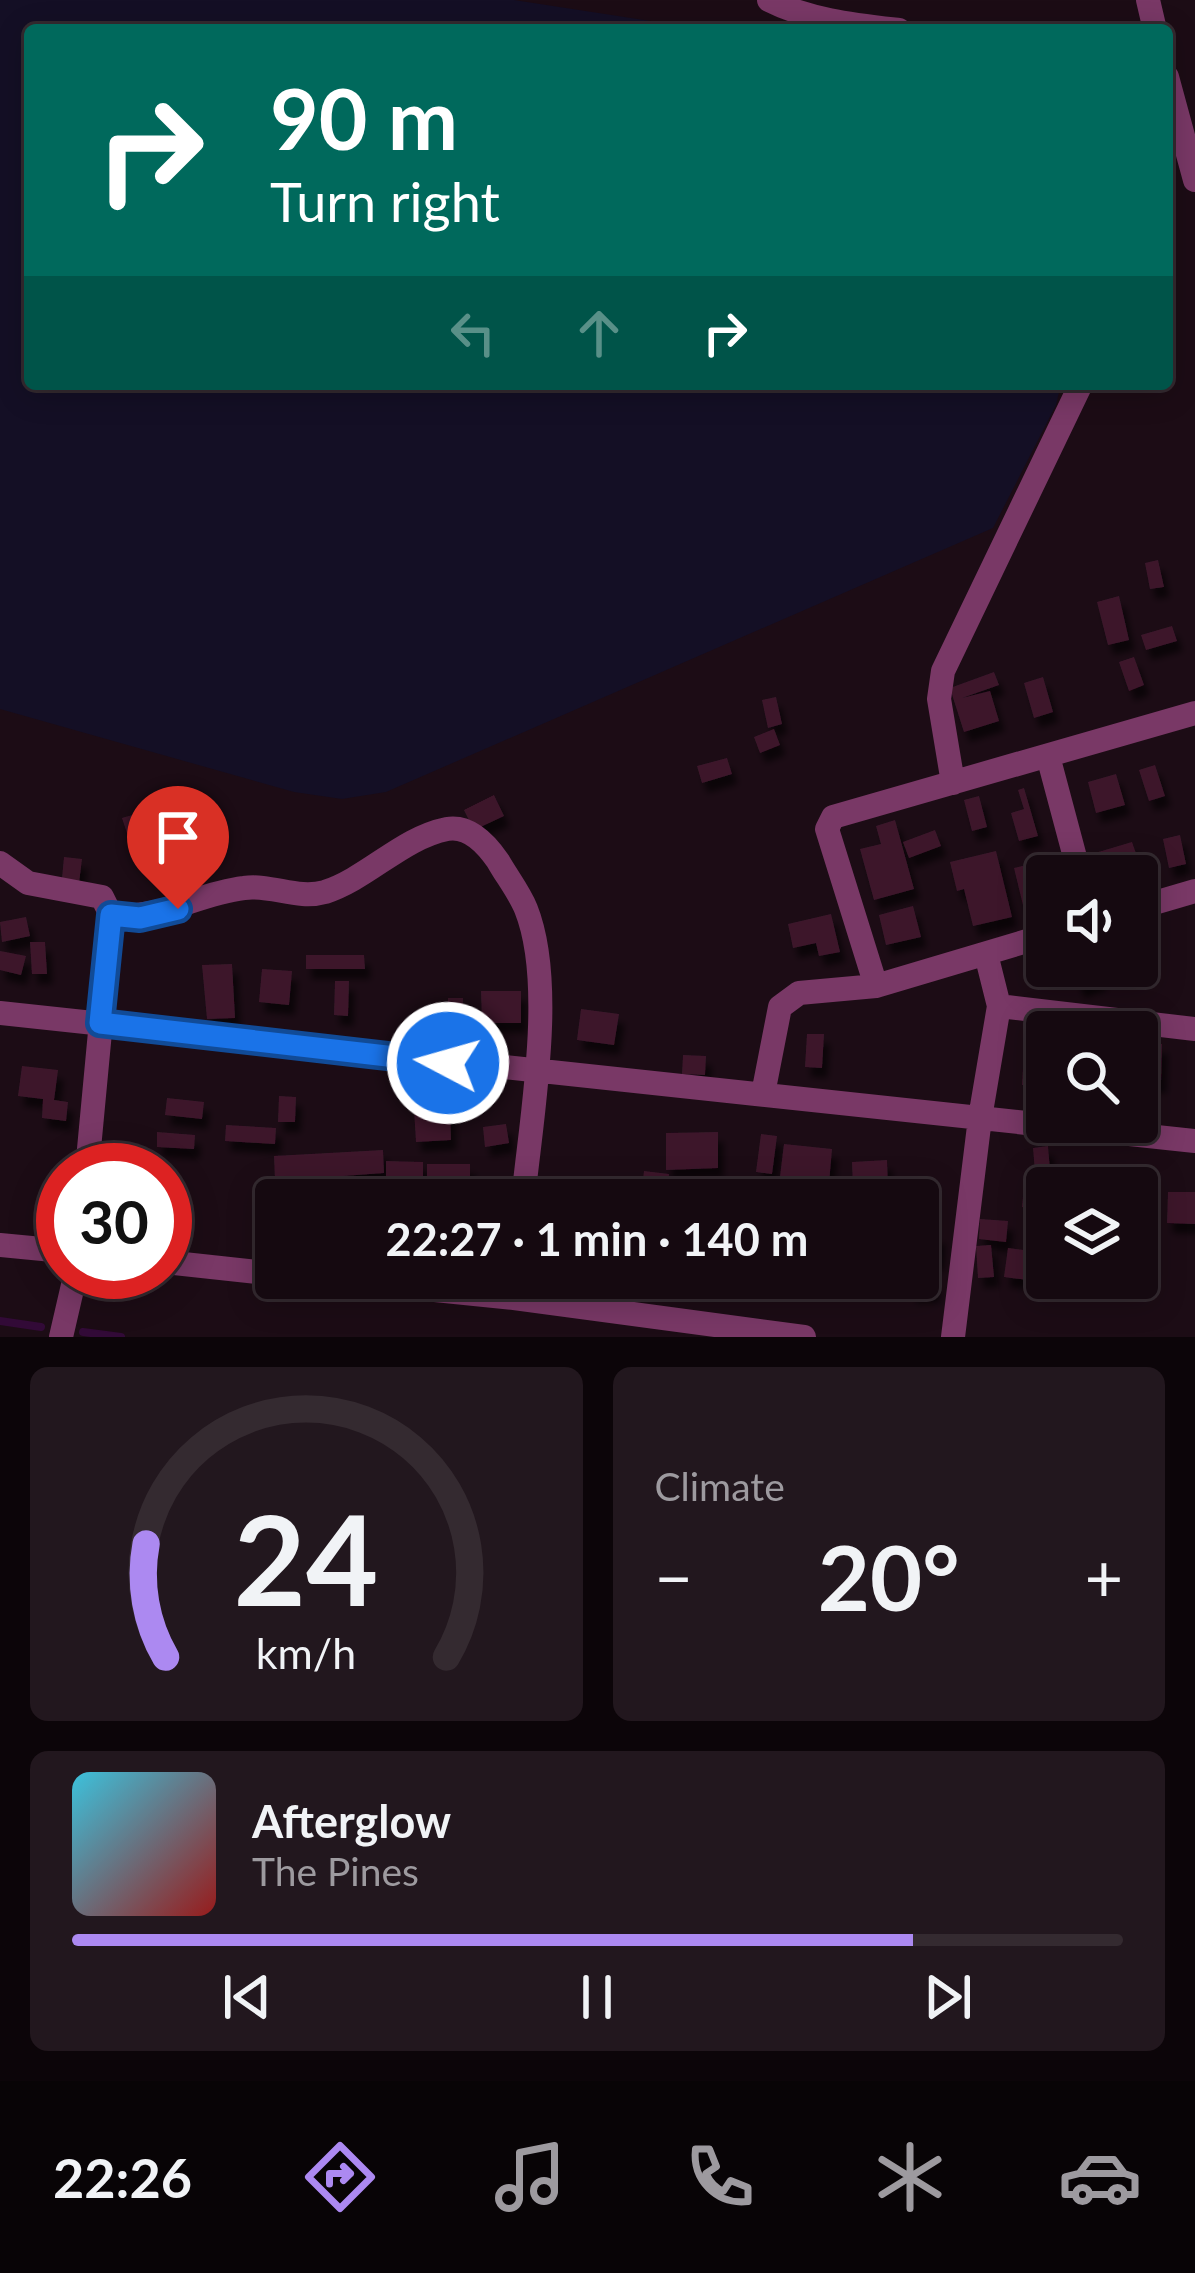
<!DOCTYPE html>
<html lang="en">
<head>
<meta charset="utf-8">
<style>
  body { margin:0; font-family:Lato,sans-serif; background:#22171e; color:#f1f3f6; height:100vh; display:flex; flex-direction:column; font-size:45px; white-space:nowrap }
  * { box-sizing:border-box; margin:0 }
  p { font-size:39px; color:#9d9a9f }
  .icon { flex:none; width:66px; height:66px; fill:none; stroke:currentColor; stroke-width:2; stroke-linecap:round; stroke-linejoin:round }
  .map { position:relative; height:1337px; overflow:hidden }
  .sheet { display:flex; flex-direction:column; gap:30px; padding:30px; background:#0c0509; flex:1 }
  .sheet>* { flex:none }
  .top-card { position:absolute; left:24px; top:24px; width:1149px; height:366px; border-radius:12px; box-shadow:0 6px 30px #0003,0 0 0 3px #342a30; background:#00695c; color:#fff; overflow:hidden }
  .tools { position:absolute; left:1026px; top:855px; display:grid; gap:24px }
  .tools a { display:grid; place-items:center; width:132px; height:132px; border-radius:12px; background:#150910; box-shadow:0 6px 30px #0003,0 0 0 3px #342a30; font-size:60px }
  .speed { position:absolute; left:36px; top:1143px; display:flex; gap:24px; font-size:60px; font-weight:700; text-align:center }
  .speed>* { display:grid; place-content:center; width:156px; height:156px; border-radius:50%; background:#150910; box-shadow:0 6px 30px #0003,0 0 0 3px #342a30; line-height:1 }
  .speed .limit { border:18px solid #d22; background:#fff; color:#111 }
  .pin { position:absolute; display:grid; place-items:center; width:102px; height:102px; color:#fff; margin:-123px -51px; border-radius:50% 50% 50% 0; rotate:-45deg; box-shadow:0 0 12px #0007 }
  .pin .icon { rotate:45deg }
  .me { position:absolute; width:132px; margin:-66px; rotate:276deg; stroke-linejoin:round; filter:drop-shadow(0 0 9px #0008) }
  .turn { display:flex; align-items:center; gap:42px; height:252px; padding:0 48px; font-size:54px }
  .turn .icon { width:156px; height:156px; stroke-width:2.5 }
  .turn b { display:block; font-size:84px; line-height:102px }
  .lanes { display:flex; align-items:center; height:114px; padding:0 48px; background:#0003; justify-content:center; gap:60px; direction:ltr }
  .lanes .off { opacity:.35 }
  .big { font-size:90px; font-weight:700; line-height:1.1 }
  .sheet .widget { flex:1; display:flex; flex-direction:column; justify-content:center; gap:18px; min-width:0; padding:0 42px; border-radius:18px; background:#22171e }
  .sheet .dial { align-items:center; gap:0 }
  .dial svg { height:312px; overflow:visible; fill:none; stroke:#342a30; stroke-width:7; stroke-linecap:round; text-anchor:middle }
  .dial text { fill:#f1f3f6; stroke:none }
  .song { display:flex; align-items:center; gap:36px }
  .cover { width:144px; height:144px; border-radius:18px; background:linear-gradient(135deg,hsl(190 70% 55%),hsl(0 70% 35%)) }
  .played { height:12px; border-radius:6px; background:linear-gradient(90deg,#ac89f1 80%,#342a30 80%) }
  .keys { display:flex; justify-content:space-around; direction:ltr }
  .heat { display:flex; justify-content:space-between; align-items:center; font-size:66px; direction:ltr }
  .sheet .tiles { flex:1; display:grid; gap:30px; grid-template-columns:1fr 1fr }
  .widget:last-child { grid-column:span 2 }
  .trip { position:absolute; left:255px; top:1179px; width:684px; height:120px; border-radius:12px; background:#150910; box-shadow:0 6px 30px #0003,0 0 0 3px #342a30; font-weight:700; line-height:120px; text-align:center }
  .menu { display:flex; height:192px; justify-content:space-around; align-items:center; background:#080406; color:#9d9a9f }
  .menu .icon { width:84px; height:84px }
  .menu .current { color:#ac89f1 }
  .menu b { font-size:54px; color:#f1f3f6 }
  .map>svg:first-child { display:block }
  .green { fill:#140f25 }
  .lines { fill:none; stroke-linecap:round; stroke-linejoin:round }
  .stream { stroke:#320a37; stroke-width:8 }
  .building { fill:#3c192c; filter:url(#shadow) }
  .street { stroke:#793866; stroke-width:24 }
  .route-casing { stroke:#114b97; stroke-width:30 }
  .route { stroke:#1a73e8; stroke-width:21 }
</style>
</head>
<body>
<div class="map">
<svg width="1195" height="1337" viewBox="0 0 1195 1337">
  <defs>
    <filter id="shadow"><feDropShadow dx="5.5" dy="10" stdDeviation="3" flood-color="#0009"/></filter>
  </defs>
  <rect width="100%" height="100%" fill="#1c0c15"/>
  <path class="green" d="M0,0H514L709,30H30V384H1061L1056,405L993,528L386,792L342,799L294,792L0,709Z"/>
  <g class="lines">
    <path class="stream" d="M0,1321L41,1327
      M83,1332L121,1337"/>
  </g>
  <path class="building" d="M1158,560L1164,587L1150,589L1145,563Z
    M1119,596L1129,640L1108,645L1097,602Z
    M1172,626L1177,641L1146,650L1141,635Z
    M1134,657L1144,685L1129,691L1119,662Z
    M994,672L999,685L962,698L990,691L999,721L964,732L950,688Z
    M1043,677L1053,712L1034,718L1024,683Z
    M776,697L782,724L768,728L762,700Z
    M774,729L780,745L760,753L754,737Z
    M727,758L732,774L702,783L697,766Z
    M1155,765L1165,796L1149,801L1139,770Z
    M1116,774L1125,805L1096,813L1088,782Z
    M1024,788L1038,836L1019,841L1011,813L1024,809L1018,790Z
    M494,795L504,816L474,830L464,810Z
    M979,796L987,827L972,831L964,800Z
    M149,810L159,843L133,851L122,818Z
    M895,820L914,889L874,900L860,849L881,844L876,826Z
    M935,830L941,846L909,858L903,842Z
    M1180,835L1186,864L1169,868L1163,839Z
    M1132,842L1142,871L1102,876L1095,853Z
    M996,851L1012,917L973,926L964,889L957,891L950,862Z
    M64,857L82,859L78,891L61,889Z
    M1044,861L1048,876L1045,927L1039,901L1023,905L1014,868Z
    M913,906L921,937L886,945L879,915Z
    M831,914L840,952L819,956L816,943L793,948L788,924Z
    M26,917L30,936L2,942L0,922Z
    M30,942H45L47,974H32Z
    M0,951L26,956L21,975L0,970Z
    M306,955H364L365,969H306Z
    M232,964L235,1018L207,1019L202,965Z
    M1088,966H1097L1102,980L1079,988L1073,971Z
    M262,969L292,971L289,1005L259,1002Z
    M335,981H349L348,1016L334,1015Z
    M481,991H521V1023H482Z
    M448,998H463L462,1031H447Z
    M581,1009L619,1014L614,1045L577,1040Z
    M807,1034H824L822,1068L805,1067Z
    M1147,1044H1162L1161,1083H1146Z
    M1024,1051L1047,1053V1087L1022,1085Z
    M683,1055L706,1056L705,1075L682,1074Z
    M22,1066L58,1070L54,1100L68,1102L66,1121L42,1118L43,1099L18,1096Z
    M279,1096L296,1097L295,1122H278Z
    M167,1098L204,1102L202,1119L165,1115Z
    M450,1107L451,1140L416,1142L414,1109Z
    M506,1124L509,1143L485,1147L483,1127Z
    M226,1125L276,1128L275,1144L225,1141Z
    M157,1132L195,1135L194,1149L157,1147Z
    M718,1132V1168L666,1170V1133Z
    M761,1134L777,1136L772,1174L756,1172Z
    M784,1144L832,1149L829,1183L780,1177Z
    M1048,1146L1050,1170L1035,1172L1033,1148Z
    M383,1150L384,1173L275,1181L274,1156Z
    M887,1160L888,1188L853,1190L852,1162Z
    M386,1161L423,1162V1179L386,1178Z
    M427,1164H470V1180L427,1181Z
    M644,1171L669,1174L667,1199L641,1197Z
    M1025,1175L1047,1178L1043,1209L1022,1207Z
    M1168,1192H1195V1224L1167,1223Z
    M980,1219L1008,1221L1006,1242L979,1239Z
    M923,1233L940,1234L938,1261L921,1260Z
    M991,1245L994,1277L978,1278L976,1246Z
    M1008,1248L1040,1252L1036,1281L1004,1277Z
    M934,1277V1293H911V1278Z"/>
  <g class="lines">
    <path class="street" d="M769,0C808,20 856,25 899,30
      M1148,0L1155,30
      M1167,77L1195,180
      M1048,756L1080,876
      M953,783L939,699L943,671L1081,384
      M0,863L28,883L102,897L111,915L87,1170
      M1137,908L1195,891
      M111,915C164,920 194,894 244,888C272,884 297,900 325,892C368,878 402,838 447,829C469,825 487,845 498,861C507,877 519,892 526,909C556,984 531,1119 523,1200
      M876,986L827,829L833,817L1195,713
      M999,1006L1195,1029
      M0,1013L1195,1141
      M763,1094L780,1007L799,993L876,986L1047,935
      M0,1245L63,1251
      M165,1262L276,1274
      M317,1278L514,1298L804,1337
      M61,1337L76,1272
      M953,1337L980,1118L999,1006L986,954"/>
  </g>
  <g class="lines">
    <g class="route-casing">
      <path id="route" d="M178,909L140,918L111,915L100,1023L448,1063"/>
    </g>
    <use href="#route" class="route"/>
  </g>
</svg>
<div class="tools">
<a><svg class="icon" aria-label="sound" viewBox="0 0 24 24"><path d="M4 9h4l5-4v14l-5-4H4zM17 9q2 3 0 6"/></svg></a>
<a><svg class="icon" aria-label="search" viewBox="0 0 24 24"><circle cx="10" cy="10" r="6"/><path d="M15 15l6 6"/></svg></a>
<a><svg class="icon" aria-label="layers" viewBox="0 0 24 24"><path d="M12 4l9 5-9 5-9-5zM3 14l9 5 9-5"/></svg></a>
</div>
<div class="speed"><div class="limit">30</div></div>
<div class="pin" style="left:178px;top:909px;background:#d93025"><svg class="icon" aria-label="arrive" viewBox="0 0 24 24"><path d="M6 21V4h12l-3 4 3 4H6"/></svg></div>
<svg class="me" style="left:448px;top:1063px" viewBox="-20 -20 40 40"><circle r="17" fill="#1a73e8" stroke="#fff" stroke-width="3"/><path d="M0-11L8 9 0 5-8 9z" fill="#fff"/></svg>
<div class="trip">22:27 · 1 min · 140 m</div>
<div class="top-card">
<div class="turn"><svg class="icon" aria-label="right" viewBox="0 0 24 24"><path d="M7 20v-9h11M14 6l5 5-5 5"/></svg><div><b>90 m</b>Turn right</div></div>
<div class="lanes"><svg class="icon off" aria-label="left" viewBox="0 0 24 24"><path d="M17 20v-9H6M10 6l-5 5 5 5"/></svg><svg class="icon off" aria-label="ahead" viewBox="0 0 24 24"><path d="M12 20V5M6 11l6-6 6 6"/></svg><svg class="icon" aria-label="right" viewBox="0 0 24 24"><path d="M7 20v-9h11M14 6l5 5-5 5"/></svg></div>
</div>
</div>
<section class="sheet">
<div class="tiles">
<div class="widget dial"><svg viewBox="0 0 100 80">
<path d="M14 69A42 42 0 1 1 86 69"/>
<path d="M14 69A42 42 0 0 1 9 40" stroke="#ac89f1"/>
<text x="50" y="56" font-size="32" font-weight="700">24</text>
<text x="50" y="72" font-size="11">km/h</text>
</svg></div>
<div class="widget"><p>Climate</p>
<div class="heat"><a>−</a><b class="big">20°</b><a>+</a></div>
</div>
<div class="widget">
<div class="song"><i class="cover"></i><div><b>Afterglow</b><p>The Pines</p></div></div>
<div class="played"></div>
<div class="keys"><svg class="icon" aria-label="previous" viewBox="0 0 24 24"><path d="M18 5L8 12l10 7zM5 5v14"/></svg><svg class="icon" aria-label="pause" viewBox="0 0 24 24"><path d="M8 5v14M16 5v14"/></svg><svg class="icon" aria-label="next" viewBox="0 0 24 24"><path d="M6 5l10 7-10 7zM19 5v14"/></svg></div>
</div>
</div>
</section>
<nav class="menu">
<b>22:26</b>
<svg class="icon current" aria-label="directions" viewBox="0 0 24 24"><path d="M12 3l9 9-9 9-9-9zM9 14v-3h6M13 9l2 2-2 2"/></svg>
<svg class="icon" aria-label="music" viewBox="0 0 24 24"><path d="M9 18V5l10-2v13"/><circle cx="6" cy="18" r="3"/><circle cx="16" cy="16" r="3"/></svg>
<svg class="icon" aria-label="phone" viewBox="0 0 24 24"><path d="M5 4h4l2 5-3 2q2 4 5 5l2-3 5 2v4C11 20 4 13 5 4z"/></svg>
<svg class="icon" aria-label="climate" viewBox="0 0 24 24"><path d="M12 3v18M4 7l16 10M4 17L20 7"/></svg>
<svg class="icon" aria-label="car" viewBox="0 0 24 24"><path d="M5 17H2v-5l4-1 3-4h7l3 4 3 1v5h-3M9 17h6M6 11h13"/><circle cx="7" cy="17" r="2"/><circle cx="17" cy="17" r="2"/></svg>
</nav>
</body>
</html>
